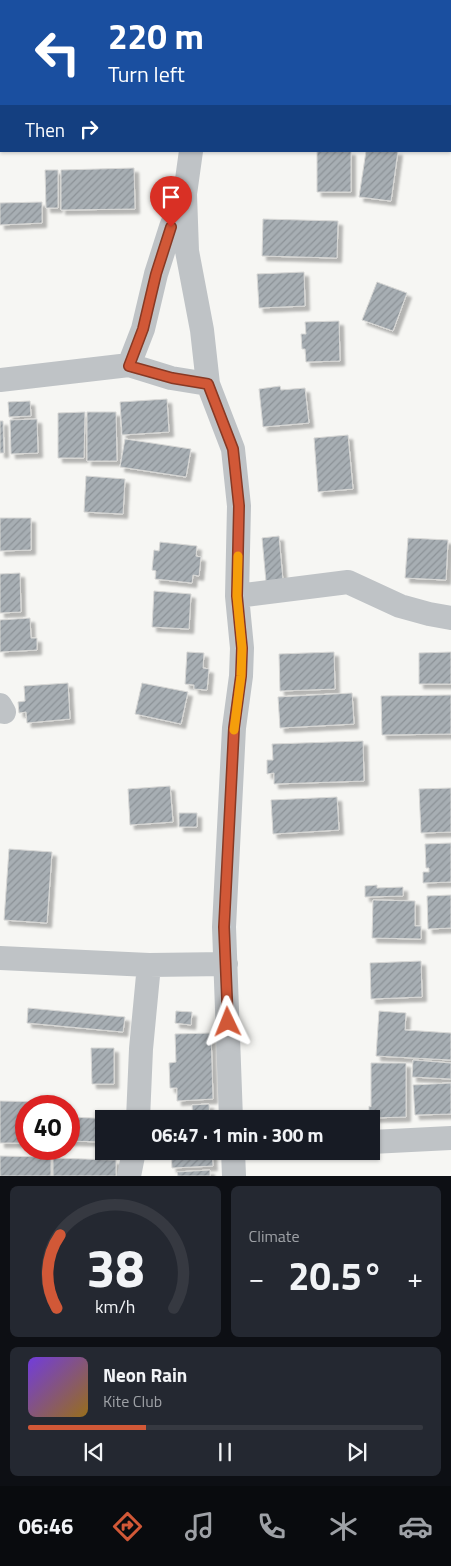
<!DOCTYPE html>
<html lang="en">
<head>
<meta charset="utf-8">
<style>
  body { margin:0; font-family:"Titillium Web",sans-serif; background:#242831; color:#f1f3f6; height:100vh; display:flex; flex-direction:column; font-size:19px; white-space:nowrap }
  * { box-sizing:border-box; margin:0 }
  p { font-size:16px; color:#9ea1a6 }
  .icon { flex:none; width:28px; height:28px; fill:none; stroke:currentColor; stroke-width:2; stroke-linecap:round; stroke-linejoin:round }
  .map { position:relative; height:1176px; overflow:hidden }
  .sheet { display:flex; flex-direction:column; gap:10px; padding:10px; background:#0d0f14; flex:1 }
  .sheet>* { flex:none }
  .banner { position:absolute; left:0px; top:0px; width:451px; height:152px; box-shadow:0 1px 4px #0004; background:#1a4fa0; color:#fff; overflow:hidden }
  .speed { position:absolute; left:15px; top:1095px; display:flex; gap:10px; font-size:25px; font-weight:700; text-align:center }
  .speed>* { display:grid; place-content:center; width:65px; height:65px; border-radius:50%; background:#171b24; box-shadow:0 1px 4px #0004; line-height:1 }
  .speed .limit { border:8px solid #d22; background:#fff; color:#111 }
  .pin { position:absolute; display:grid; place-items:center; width:42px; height:42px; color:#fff; margin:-51px -21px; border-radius:50% 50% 50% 0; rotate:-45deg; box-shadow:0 0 5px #0007 }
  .pin .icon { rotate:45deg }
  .me { position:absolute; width:55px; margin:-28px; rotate:358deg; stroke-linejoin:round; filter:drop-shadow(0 0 4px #0008) }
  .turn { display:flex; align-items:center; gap:18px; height:105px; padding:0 25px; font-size:22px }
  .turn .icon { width:65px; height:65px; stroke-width:2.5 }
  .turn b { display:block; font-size:35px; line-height:42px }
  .then { display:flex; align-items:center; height:48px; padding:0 25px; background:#0003; gap:10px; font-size:19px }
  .big { font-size:38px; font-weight:700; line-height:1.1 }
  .sheet .card { flex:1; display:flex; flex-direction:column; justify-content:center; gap:8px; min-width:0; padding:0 18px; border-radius:8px; background:#242831 }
  .sheet .dial { align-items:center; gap:0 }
  .dial svg { height:130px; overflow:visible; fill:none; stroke:#363941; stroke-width:7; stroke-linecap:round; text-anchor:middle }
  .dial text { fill:#f1f3f6; stroke:none }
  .song { display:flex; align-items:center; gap:15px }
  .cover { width:60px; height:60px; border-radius:8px; background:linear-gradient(135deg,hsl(260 70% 55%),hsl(40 70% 35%)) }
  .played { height:5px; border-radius:2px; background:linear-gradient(90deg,#d15837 30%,#363941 30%) }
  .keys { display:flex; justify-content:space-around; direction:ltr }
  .heat { display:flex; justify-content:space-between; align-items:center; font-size:28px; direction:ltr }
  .sheet .tiles { flex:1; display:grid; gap:10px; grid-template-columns:1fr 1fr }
  .card:last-child { grid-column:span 2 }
  .trip { position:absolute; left:95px; top:1110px; width:285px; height:50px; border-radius:0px; background:#171b24; box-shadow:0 1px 4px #0004; font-weight:700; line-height:50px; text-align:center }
  .menu { display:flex; height:80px; justify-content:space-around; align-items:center; background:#090b0e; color:#9ea1a6 }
  .menu .icon { width:35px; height:35px }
  .menu .on { color:#d15837 }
  .menu b { font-size:22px; color:#f1f3f6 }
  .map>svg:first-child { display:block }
  .building { fill:url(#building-hatch); stroke:#d7d7d5; filter:url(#shadow) }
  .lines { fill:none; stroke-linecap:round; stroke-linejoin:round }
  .minor { stroke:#bfc3c6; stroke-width:24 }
  .route-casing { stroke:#883924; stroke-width:12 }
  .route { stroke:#d15837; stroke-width:9 }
  .slow { stroke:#f59e0b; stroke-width:9 }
</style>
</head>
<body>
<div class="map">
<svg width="451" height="1176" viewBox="0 0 451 1176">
  <defs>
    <pattern id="building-hatch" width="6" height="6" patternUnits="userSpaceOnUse" patternTransform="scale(1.25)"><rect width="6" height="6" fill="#a7aeb3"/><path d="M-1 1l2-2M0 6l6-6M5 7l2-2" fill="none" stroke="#8c9297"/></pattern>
    <filter id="shadow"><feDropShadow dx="4.5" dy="4.5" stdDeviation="1" flood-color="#0004"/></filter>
  </defs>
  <rect width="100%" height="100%" fill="#f6f6f3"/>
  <path class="building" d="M317,151H351V192H317Z
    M366,151H398L391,201L359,197Z
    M134,168L135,209L61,210V170Z
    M45,170H58V208H46Z
    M42,202V223L0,225V203Z
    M263,219L338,221L337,258L262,256Z
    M304,272L305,306L259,308L257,274Z
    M377,282L407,293L393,331L362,320Z
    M339,321L340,361L306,362L305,349H302L301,334H306L305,322Z
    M280,386L281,390L305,388L309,423L263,427L259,389Z
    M167,399L169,432L122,435L120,402Z
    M30,401L31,416L9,417L8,402Z
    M85,412L84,458H58V413Z
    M87,412H116L117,461H87Z
    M37,419L38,453L11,454L10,420Z
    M0,421H3L4,453H0Z
    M348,435L353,489L318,492L314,438Z
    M125,439L191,449L186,477L120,467Z
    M86,476L125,479L123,514L84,512Z
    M0,518H31V550L0,551Z
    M279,536L283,581L266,582L262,538Z
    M408,538L448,540L446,580L405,578Z
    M160,542L197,546L196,556L201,557L199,576L193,575L192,583L155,579L156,571L152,570L154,550L159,551Z
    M20,573L21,612L0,613V574Z
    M154,591L191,594L189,629L152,627Z
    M30,618L31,638H37V650L0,652V620Z
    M187,652L204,653L203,668L209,669L207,690L194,689V685L185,684Z
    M334,652L335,689L280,691L279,654Z
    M451,652V684H419V653Z
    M68,683L70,719L27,723L26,712L19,713L18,702L25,701L24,686Z
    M142,683L188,692L181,724L135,714Z
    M352,693L354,724L280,728L278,697Z
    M451,695V734L382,735L381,696Z
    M363,741L364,781L274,784V773L267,774V760H273L272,744Z
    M170,786L173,822L130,825L128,789Z
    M451,788V832L421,833L419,789Z
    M337,797L339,830L273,834L271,800Z
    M179,813H197V827H179Z
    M451,843V882L423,883V872H429V868H426L425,844Z
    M9,849L52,852L47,923L4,920Z
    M377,885V888L403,887V896L365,897V886Z
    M451,895V928L428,929L427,896Z
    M373,900L415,901V926H421V939L372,938Z
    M421,961L422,997L371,999L370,963Z
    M28,1008L125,1017L123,1032L27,1023Z
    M176,1011L192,1012L191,1025L175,1023Z
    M379,1011L406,1013L405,1030L451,1033V1060L376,1056Z
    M211,1033L213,1099L177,1101V1088H170L169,1063L176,1062L175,1034Z
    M91,1048H114V1084H92Z
    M413,1060L451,1063V1079L412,1077Z
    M371,1063H406V1117L369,1118V1106L371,1107Z
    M451,1083V1114L415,1115L413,1085Z
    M0,1101L53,1102L52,1106H26V1143H0Z
    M209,1104L210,1119H193L192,1105Z
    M69,1117L116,1119H104V1142L69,1141Z
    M171,1151H212L213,1166L172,1168Z
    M0,1156L51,1157V1176H0Z
    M53,1158L116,1160V1176H53Z
    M210,1170V1176H178L177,1172Z"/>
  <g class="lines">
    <path class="minor" d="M209,0L210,1
      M450,110H451
      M191,151L185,194L187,251L202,330L208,384L233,449L239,506L237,596L242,648L241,676L234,728L224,927L231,1119
      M129,365L143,329L156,274L171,227L182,201
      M0,380L129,365L171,378L208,384
      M237,596L348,582L400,606L429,614L451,618
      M0,705L4,712
      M0,958L149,965L226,964
      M138,1119L141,1049L149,965
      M371,1142L451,1138
      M233,1151L234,1176
      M129,1176L134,1151"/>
  </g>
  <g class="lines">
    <g class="route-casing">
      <path id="route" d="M171,227L156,274L143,329L129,366L172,378L208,384L233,449L239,506L237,596L242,648L241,676L234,728L224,927L228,1022"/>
    </g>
    <use href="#route" class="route"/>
    <path class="slow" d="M234,730L241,676L242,648L237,596L238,556"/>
  </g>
</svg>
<div class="speed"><div class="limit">40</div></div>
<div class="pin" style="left:171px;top:227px;background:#d93025"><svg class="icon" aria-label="arrive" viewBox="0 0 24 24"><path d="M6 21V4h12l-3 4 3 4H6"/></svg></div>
<svg class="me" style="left:228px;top:1022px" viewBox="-20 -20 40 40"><path d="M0-17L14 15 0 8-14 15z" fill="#d15837" stroke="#fff" stroke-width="4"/></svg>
<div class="trip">06:47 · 1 min · 300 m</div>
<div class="banner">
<div class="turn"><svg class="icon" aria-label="left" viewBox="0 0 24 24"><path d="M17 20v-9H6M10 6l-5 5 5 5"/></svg><div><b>220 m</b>Turn left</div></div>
<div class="then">Then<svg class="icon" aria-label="right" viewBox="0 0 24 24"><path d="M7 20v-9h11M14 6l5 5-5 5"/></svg></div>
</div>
</div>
<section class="sheet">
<div class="tiles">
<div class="card dial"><svg viewBox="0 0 100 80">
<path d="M14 69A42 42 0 1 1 86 69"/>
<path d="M14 69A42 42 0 0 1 16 24" stroke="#d15837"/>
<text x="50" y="56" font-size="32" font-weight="700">38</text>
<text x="50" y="72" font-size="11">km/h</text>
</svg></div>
<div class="card"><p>Climate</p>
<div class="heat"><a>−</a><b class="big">20.5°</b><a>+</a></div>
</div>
<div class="card">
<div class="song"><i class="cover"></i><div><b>Neon Rain</b><p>Kite Club</p></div></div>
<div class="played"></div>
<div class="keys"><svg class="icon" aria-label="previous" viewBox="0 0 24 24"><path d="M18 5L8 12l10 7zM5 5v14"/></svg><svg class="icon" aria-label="pause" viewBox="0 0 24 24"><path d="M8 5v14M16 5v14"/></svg><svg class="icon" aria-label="next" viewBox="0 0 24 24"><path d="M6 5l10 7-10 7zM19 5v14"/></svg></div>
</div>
</div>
</section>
<nav class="menu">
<b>06:46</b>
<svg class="icon on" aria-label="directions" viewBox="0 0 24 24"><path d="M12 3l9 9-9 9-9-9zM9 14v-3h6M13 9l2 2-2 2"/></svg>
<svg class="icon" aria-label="music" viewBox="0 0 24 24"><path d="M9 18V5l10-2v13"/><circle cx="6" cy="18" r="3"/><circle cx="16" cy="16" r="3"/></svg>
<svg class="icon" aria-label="phone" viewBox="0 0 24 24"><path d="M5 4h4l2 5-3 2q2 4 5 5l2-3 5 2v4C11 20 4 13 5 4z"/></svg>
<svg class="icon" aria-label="climate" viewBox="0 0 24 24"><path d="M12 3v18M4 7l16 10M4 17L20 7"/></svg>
<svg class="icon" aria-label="car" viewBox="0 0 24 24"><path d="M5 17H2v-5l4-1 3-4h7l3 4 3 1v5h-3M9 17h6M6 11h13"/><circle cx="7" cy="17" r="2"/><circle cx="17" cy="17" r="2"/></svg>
</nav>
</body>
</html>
